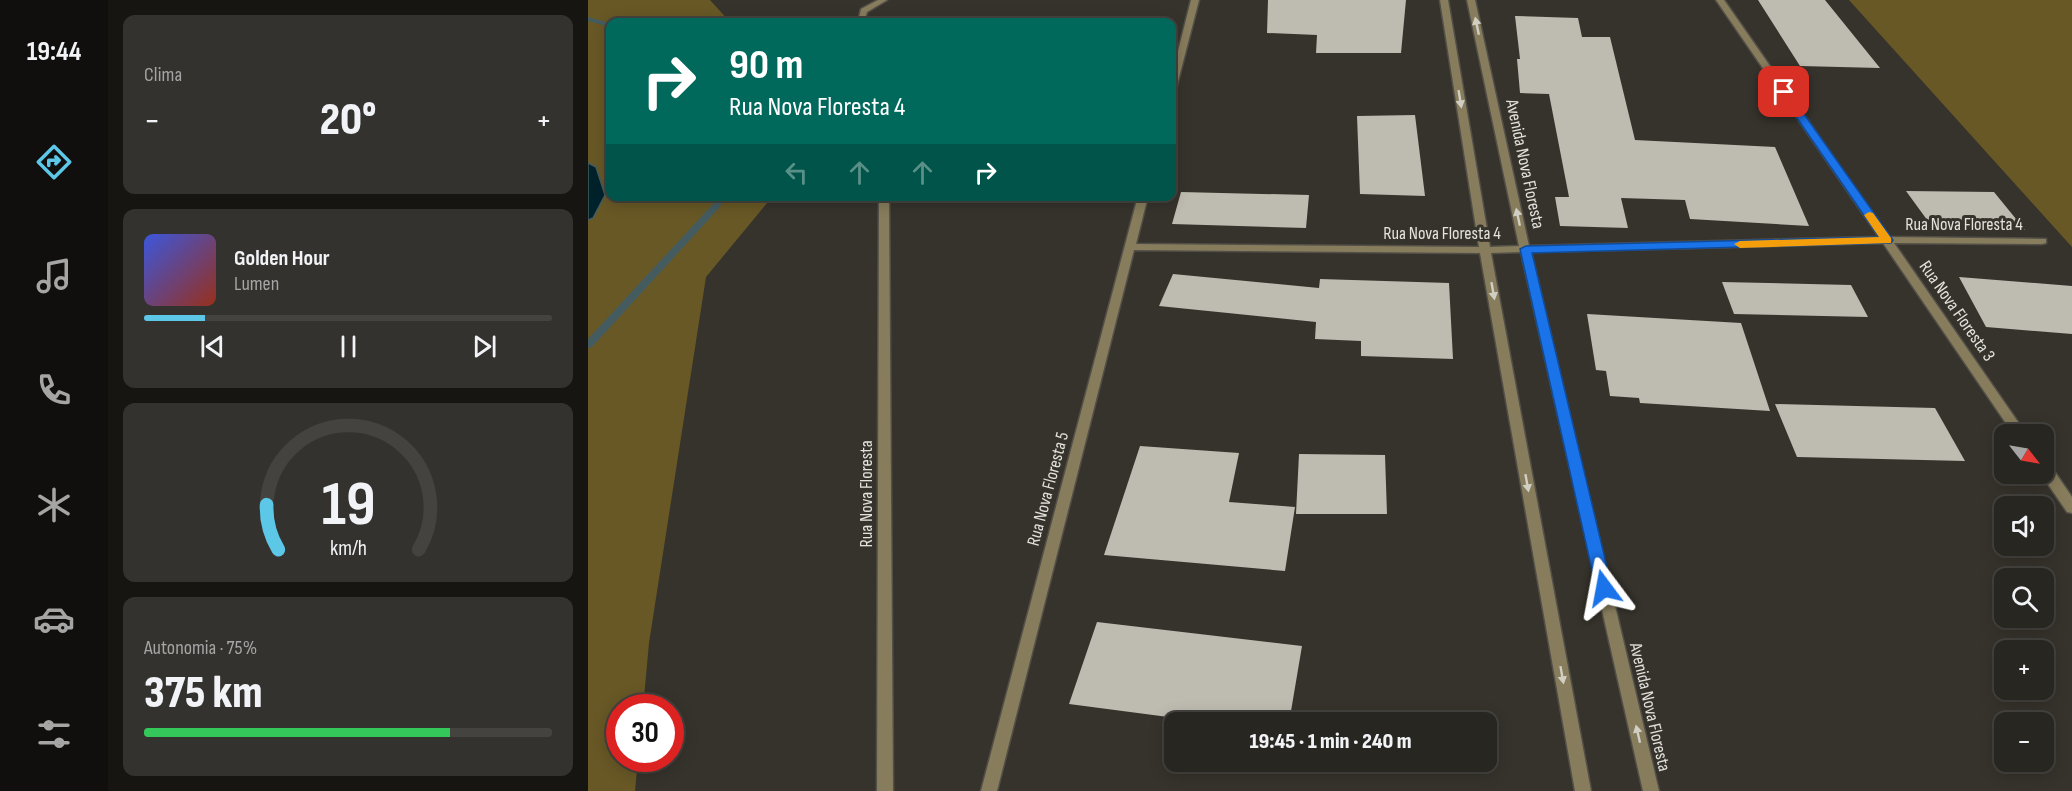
<!DOCTYPE html>
<html lang="pt">
<head>
<meta charset="utf-8">
<style>
  body { margin:0; font-family:"Sofia Sans Condensed",sans-serif; background:#34322e; color:#f1f3f6; height:100vh; display:flex; flex-direction:column; font-size:22px; white-space:nowrap }
  * { box-sizing:border-box; margin:0 }
  p { font-size:20px; color:#a5a5a5 }
  .icon { flex:none; width:33px; height:33px; fill:none; stroke:currentColor; stroke-width:2; stroke-linecap:round; stroke-linejoin:round }
  .map { position:relative; flex:1; overflow:hidden }
  .panel { display:flex; flex-direction:column; gap:15px; padding:15px; background:#161512; width:480px }
  .panel>* { flex:none }
  .guide { position:absolute; left:18px; top:18px; width:570px; height:183px; border-radius:12px; box-shadow:0 3px 15px #0003,0 0 0 2px #44433f; background:#00695c; color:#fff; overflow:hidden }
  .needle { width:39px; rotate:121deg }
  .buttons { position:absolute; left:1406px; top:424px; display:grid; gap:12px }
  .buttons a { display:grid; place-items:center; width:60px; height:60px; border-radius:12px; background:#282621; box-shadow:0 3px 15px #0003,0 0 0 2px #44433f; font-size:30px }
  .speed { position:absolute; left:18px; top:694px; display:flex; gap:12px; font-size:30px; font-weight:700; text-align:center }
  .speed>* { display:grid; place-content:center; width:78px; height:78px; border-radius:50%; background:#282621; box-shadow:0 3px 15px #0003,0 0 0 2px #44433f; line-height:1 }
  .speed .limit { border:9px solid #d22; background:#fff; color:#111 }
  .pin { position:absolute; display:grid; place-items:center; width:51px; height:51px; color:#fff; margin:-26px; border-radius:12px; box-shadow:0 3px 9px #0006 }
  .me { position:absolute; width:66px; margin:-33px; rotate:347deg; stroke-linejoin:round; filter:drop-shadow(0 0 4px #0008) }
  .turn { display:flex; align-items:center; gap:21px; height:126px; padding:0 24px; font-size:27px }
  .turn .icon { width:78px; height:78px; stroke-width:2.5 }
  .turn b { display:block; font-size:42px; line-height:51px }
  .lanes { display:flex; align-items:center; height:57px; padding:0 24px; background:#0003; justify-content:center; gap:30px; direction:ltr }
  .lanes .off { opacity:.35 }
  .big { font-size:45px; font-weight:800; line-height:1.1 }
  .panel .widget { flex:1; display:flex; flex-direction:column; justify-content:center; gap:9px; min-width:0; padding:0 21px; border-radius:12px; background:#34322e }
  .panel .dial { align-items:center; gap:0 }
  .dial svg { height:156px; overflow:visible; fill:none; stroke:#44433f; stroke-width:7; stroke-linecap:round; text-anchor:middle }
  .dial text { fill:#f1f3f6; stroke:none }
  .song { display:flex; align-items:center; gap:18px }
  .cover { width:72px; height:72px; border-radius:9px; background:linear-gradient(135deg,hsl(230 70% 55%),hsl(10 70% 35%)) }
  .played { height:6px; border-radius:3px; background:linear-gradient(90deg,#5cc7e7 15%,#44433f 15%) }
  .keys { display:flex; justify-content:space-around; direction:ltr }
  .heat { display:flex; justify-content:space-between; align-items:center; font-size:33px; direction:ltr }
  .charge { height:9px; border-radius:4px; background:linear-gradient(90deg,#34c759 75%,#44433f 0) }
  .trip { position:absolute; left:576px; top:712px; width:333px; height:60px; border-radius:12px; background:#282621; box-shadow:0 3px 15px #0003,0 0 0 2px #44433f; font-weight:800; line-height:60px; text-align:center }
  main { display:flex; flex:1; min-height:0 }
  .menu { display:flex; flex-direction:column; width:108px; justify-content:space-around; align-items:center; background:#100f0d; color:#a5a5a5 }
  .menu .icon { width:42px; height:42px }
  .menu .active { color:#5cc7e7 }
  .menu b { font-size:27px; color:#f1f3f6 }
  .map>svg:first-child { display:block }
  .green { fill:#685826 }
  .water { fill:#00222b; stroke:#445c60; stroke-width:1.5 }
  .lines { fill:none; stroke-linecap:round; stroke-linejoin:round }
  .stream { fill:#445c60; fill-rule:evenodd }
  .building { fill:#bebbb1 }
  .street-casing { stroke:#524f48; stroke-width:3 }
  .street { fill:#877c5c; fill-rule:evenodd }
  .oneway { fill:#d1cec3 }
  .route { fill:#1a73e8; stroke:#114b97; stroke-width:1.5 }
  .slow { fill:#f59e0b }
  .labels { text-anchor:middle; dominant-baseline:central; stroke-width:6; stroke-linejoin:round; paint-order:stroke }
  .street-label { font-size:18px; fill:#e4e2dd; stroke:#36332c }
</style>
</head>
<body>
<main>
<nav class="menu">
<b>19:44</b>
<svg class="icon active" aria-label="directions" viewBox="0 0 24 24"><path d="M12 3l9 9-9 9-9-9zM9 14v-3h6M13 9l2 2-2 2"/></svg>
<svg class="icon" aria-label="music" viewBox="0 0 24 24"><path d="M9 18V5l10-2v13"/><circle cx="6" cy="18" r="3"/><circle cx="16" cy="16" r="3"/></svg>
<svg class="icon" aria-label="phone" viewBox="0 0 24 24"><path d="M5 4h4l2 5-3 2q2 4 5 5l2-3 5 2v4C11 20 4 13 5 4z"/></svg>
<svg class="icon" aria-label="climate" viewBox="0 0 24 24"><path d="M12 3v18M4 7l16 10M4 17L20 7"/></svg>
<svg class="icon" aria-label="car" viewBox="0 0 24 24"><path d="M5 17H2v-5l4-1 3-4h7l3 4 3 1v5h-3M9 17h6M6 11h13"/><circle cx="7" cy="17" r="2"/><circle cx="17" cy="17" r="2"/></svg>
<svg class="icon" aria-label="filters" viewBox="0 0 24 24"><path d="M4 7h16M4 17h16"/><circle cx="9" cy="7" r="2"/><circle cx="15" cy="17" r="2"/></svg>
</nav>
<section class="panel">
<div class="widget"><p>Clima</p>
<div class="heat"><a>−</a><b class="big">20°</b><a>+</a></div>
</div>
<div class="widget">
<div class="song"><i class="cover"></i><div><b>Golden Hour</b><p>Lumen</p></div></div>
<div class="played"></div>
<div class="keys"><svg class="icon" aria-label="previous" viewBox="0 0 24 24"><path d="M18 5L8 12l10 7zM5 5v14"/></svg><svg class="icon" aria-label="pause" viewBox="0 0 24 24"><path d="M8 5v14M16 5v14"/></svg><svg class="icon" aria-label="next" viewBox="0 0 24 24"><path d="M6 5l10 7-10 7zM19 5v14"/></svg></div>
</div>
<div class="widget dial"><svg viewBox="0 0 100 80">
<path d="M14 69A42 42 0 1 1 86 69"/>
<path d="M14 69A42 42 0 0 1 8 46" stroke="#5cc7e7"/>
<text x="50" y="56" font-size="32" font-weight="700">19</text>
<text x="50" y="72" font-size="11">km/h</text>
</svg></div>
<div class="widget"><p>Autonomia · 75%</p><b class="big">375 km</b><div class="charge"></div></div>
</section>
<div class="map">
<svg width="1484" height="791" viewBox="0 0 1484 791">
  <rect width="100%" height="100%" fill="#36332c"/>
  <path class="green" d="M0,0H122L142,22H22V196L184,197L118,277L61,643L55,708H32V759H50L47,791H0Z
    M1261,0H1484V247Z"/>
  <path class="water" d="M0,163L8,167L17,195L5,218L0,220Z"/>
  <g class="lines">
    <path class="stream" d="M0,17L22,23V27L0,21Z
      M128,196H136L132,207L4,347L0,348V339L125,204Z"/>
  </g>
  <path class="building" d="M680,0H818L813,53H728L729,35L679,33Z
    M1170,0H1237L1292,68L1212,66Z
    M927,16L990,18L994,37H1022L1047,140L1187,147L1221,226L1102,219L1097,200L1033,198L1040,228L972,226L967,197H981L961,94L932,93L929,59H932Z
    M827,115L837,196L772,194L769,116Z
    M1318,191L1406,192L1437,230L1345,228Z
    M593,192L721,195L718,228L584,224Z
    M585,274L731,288L732,279L861,283L865,359L773,356V341L727,339L728,322L571,306Z
    M1371,277L1484,286V334L1398,327Z
    M1134,282L1263,285L1280,317L1146,314Z
    M999,314L1153,323L1182,411L1052,403L1051,398L1022,396L1018,371L1008,370Z
    M1187,404L1347,408L1377,461L1209,457Z
    M552,446L651,453L641,502L707,507L697,571L516,555Z
    M711,454L797,455L799,514H708Z
    M509,622L714,646L701,723H626L481,704Z"/>
  <g class="lines">
    <g class="street-casing">
      <path id="street" d="M290,0H299L279,12L276,22H270L273,9Z
        M603,0H611L588,89L584,91V75Z
        M852,0H860L902,247L931,246L879,0H887L941,246L1291,237L1128,0H1136L1301,237L1458,239V243L1454,244L1306,243L1439,435H1426L1295,243L943,252L1071,791H1055L933,252L903,253L1003,791H987L892,253L546,250L409,791H393L550,196H560L548,244L891,247Z
        M291,196H301L305,791H289Z
        M1455,461L1460,462L1484,497V513L1479,512L1453,474Z"/>
    </g>
    <use href="#street" class="street"/>
  </g>
  <defs><path id="oneway-solid" d="M-6-.8H1V-3.2L6.5 0L1 3.2V.8H-6Z" transform="scale(1.5)"/></defs>
  <g class="oneway">
    <use href="#oneway-solid" transform="translate(889 26) rotate(-102)"/>
    <use href="#oneway-solid" transform="translate(872 99) rotate(81)"/>
    <use href="#oneway-solid" transform="translate(930 217) rotate(-102)"/>
    <use href="#oneway-solid" transform="translate(905 291) rotate(80)"/>
    <use href="#oneway-solid" transform="translate(939 483) rotate(80)"/>
    <use href="#oneway-solid" transform="translate(974 675) rotate(80)"/>
    <use href="#oneway-solid" transform="translate(1050 734) rotate(-103)"/>
  </g>
  <path class="route" d="M1193,90H1199L1305,240L1303,243L944,253L1024,588L1022,593L1016,595L1010,593L1008,588L932,249L938,246L1291,237L1191,92Z"/>
  <path class="slow" d="M1281,212L1285,213L1303,238V243L1152,248L1146,244L1152,241L1291,237L1276,215Z"/>
  <g class="labels">
    <g class="street-label">
      <text transform="translate(937 164) rotate(78)">Avenida Nova Floresta</text>
      <text x="1376" y="224">Rua Nova Floresta 4</text>
      <text x="854" y="233">Rua Nova Floresta 4</text>
      <text transform="translate(1369 311) rotate(55)">Rua Nova Floresta 3</text>
      <text transform="translate(460 489) rotate(-75)">Rua Nova Floresta 5</text>
      <text transform="translate(278 494) rotate(-90)">Rua Nova Floresta</text>
      <text transform="translate(1062 707) rotate(77)">Avenida Nova Floresta</text>
    </g>
  </g>
</svg>
<div class="buttons">
<a><svg class="needle" viewBox="-14 -14 28 28"><path d="M0-13l5 13h-10z" fill="#e53935"/><path d="M0 13l5-13h-10z" fill="#a5a5a5"/></svg></a>
<a><svg class="icon" aria-label="sound" viewBox="0 0 24 24"><path d="M4 9h4l5-4v14l-5-4H4zM17 9q2 3 0 6"/></svg></a>
<a><svg class="icon" aria-label="search" viewBox="0 0 24 24"><circle cx="10" cy="10" r="6"/><path d="M15 15l6 6"/></svg></a>
<a>+</a>
<a>−</a>
</div>
<div class="speed"><div class="limit">30</div></div>
<div class="pin" style="left:1196px;top:92px;background:#d93025"><svg class="icon" aria-label="arrive" viewBox="0 0 24 24"><path d="M6 21V4h12l-3 4 3 4H6"/></svg></div>
<svg class="me" style="left:1016px;top:588px" viewBox="-20 -20 40 40"><path d="M0-17L14 15 0 8-14 15z" fill="#1a73e8" stroke="#fff" stroke-width="4"/></svg>
<div class="trip">19:45 · 1 min · 240 m</div>
<div class="guide">
<div class="turn"><svg class="icon" aria-label="right" viewBox="0 0 24 24"><path d="M7 20v-9h11M14 6l5 5-5 5"/></svg><div><b>90 m</b>Rua Nova Floresta 4</div></div>
<div class="lanes"><svg class="icon off" aria-label="left" viewBox="0 0 24 24"><path d="M17 20v-9H6M10 6l-5 5 5 5"/></svg><svg class="icon off" aria-label="ahead" viewBox="0 0 24 24"><path d="M12 20V5M6 11l6-6 6 6"/></svg><svg class="icon off" aria-label="ahead" viewBox="0 0 24 24"><path d="M12 20V5M6 11l6-6 6 6"/></svg><svg class="icon" aria-label="right" viewBox="0 0 24 24"><path d="M7 20v-9h11M14 6l5 5-5 5"/></svg></div>
</div>
</div>
</main>
</body>
</html>
